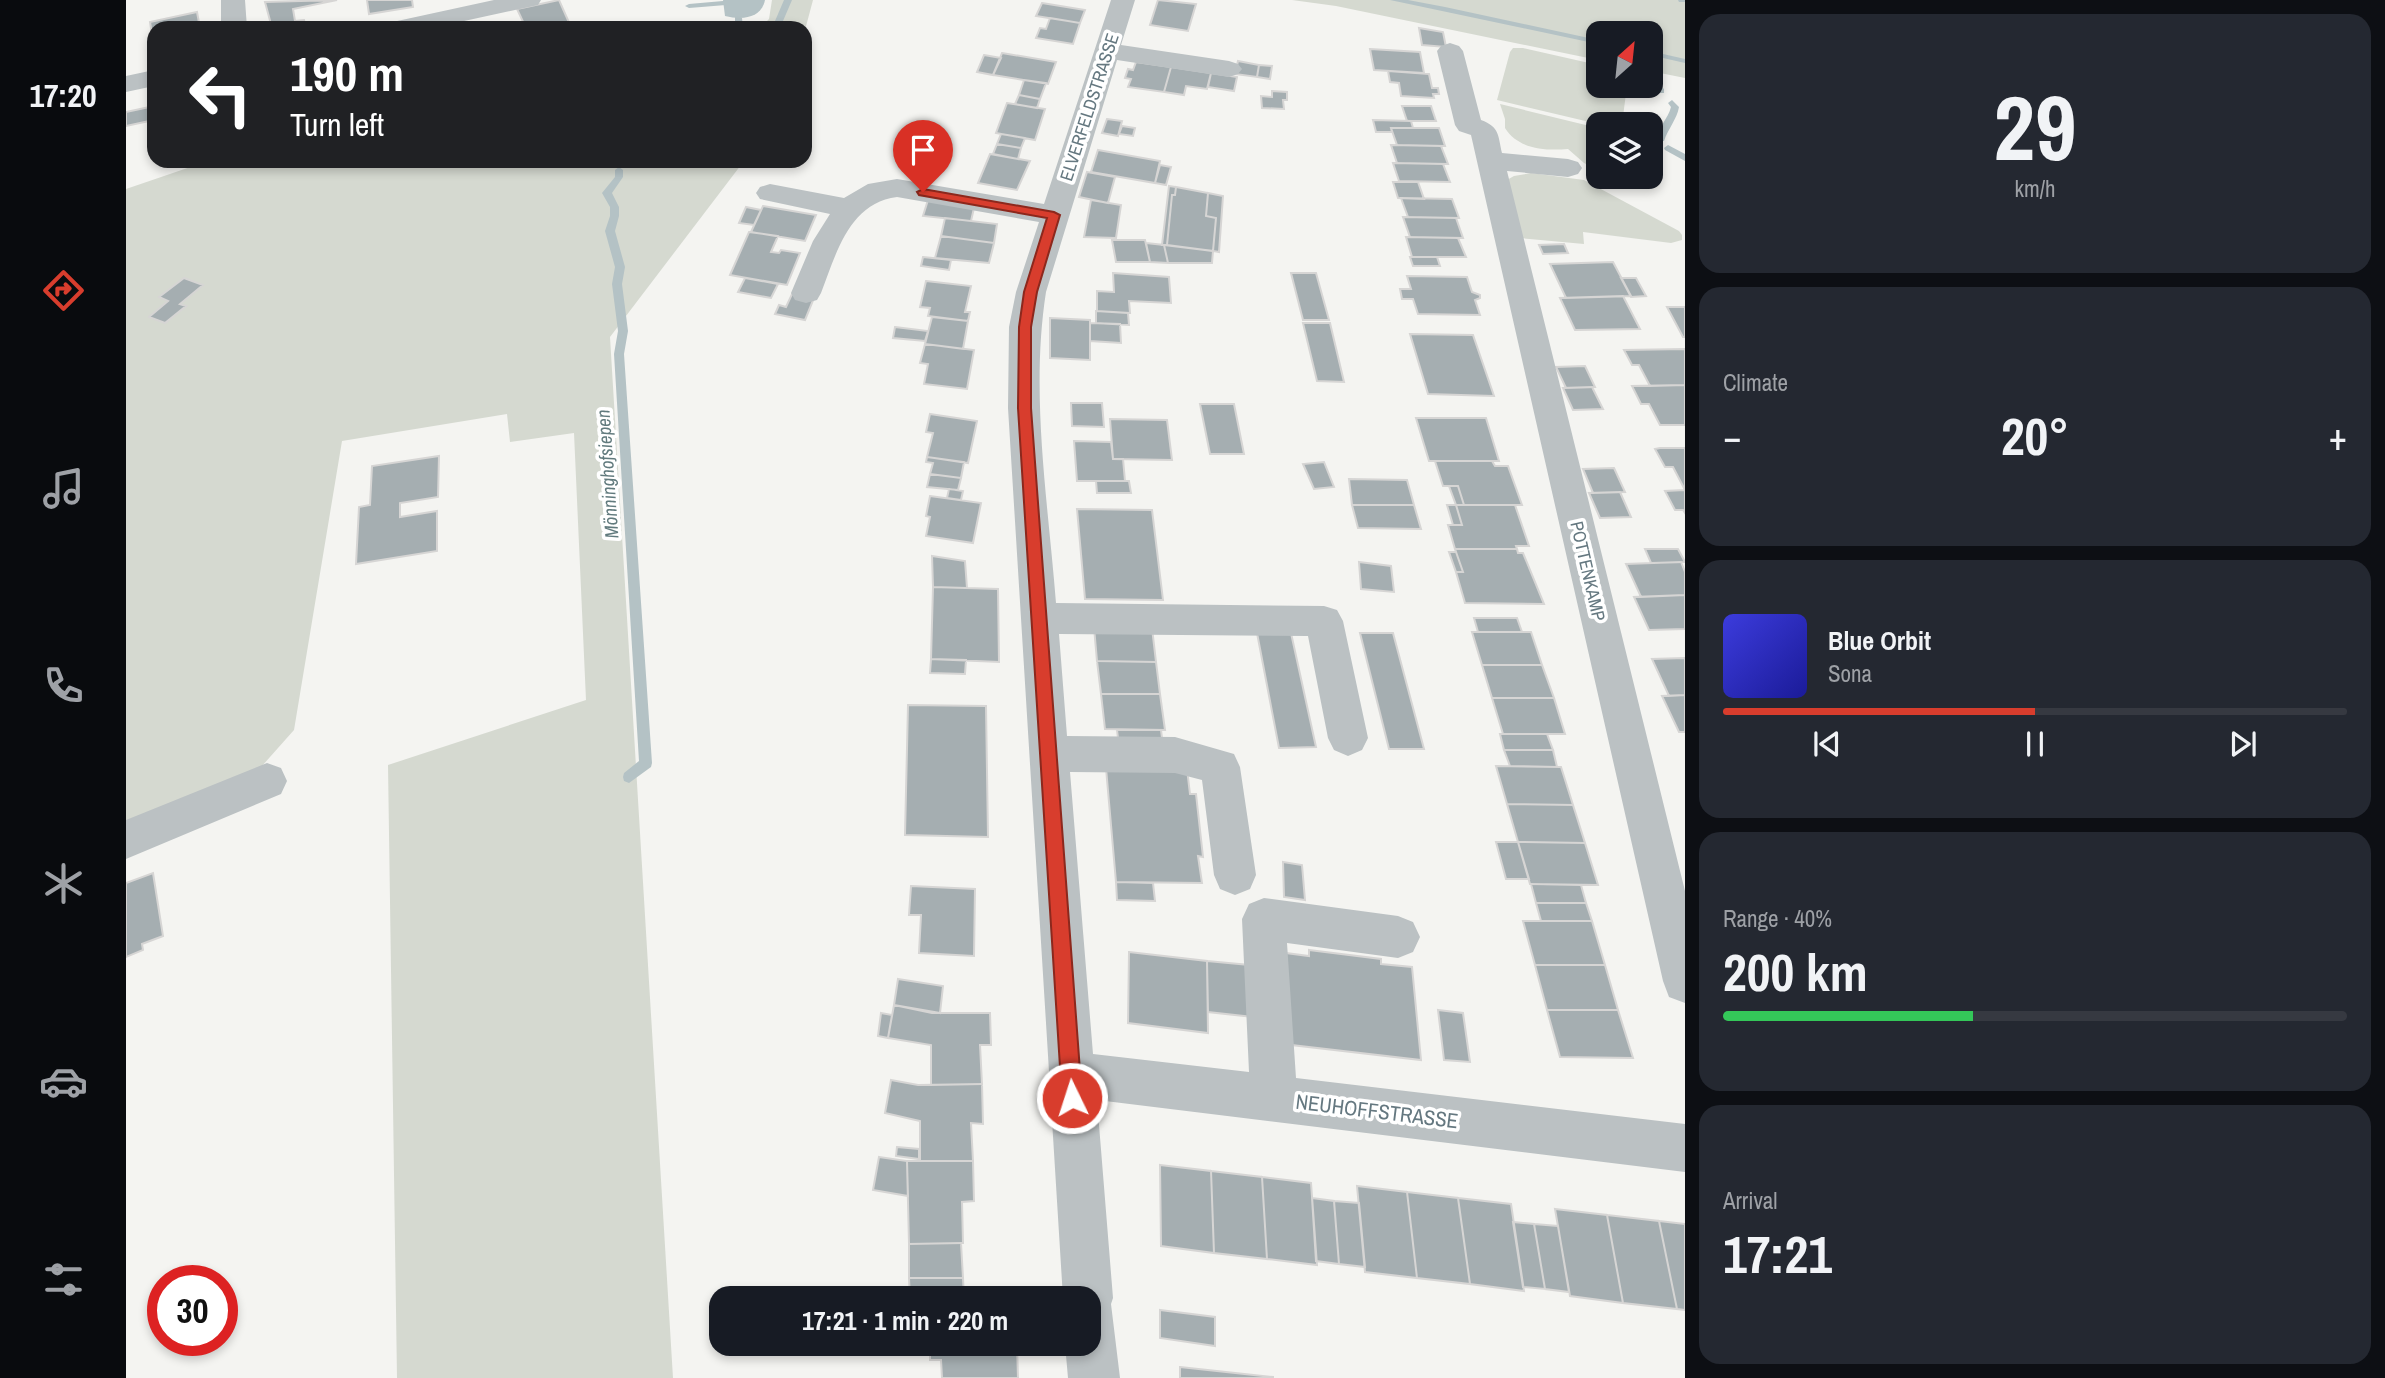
<!DOCTYPE html>
<html lang="en">
<head>
<meta charset="utf-8">
<style>
  body { margin:0; font-family:"Archivo Narrow",sans-serif; background:#242831; color:#f1f3f6; height:100vh; display:flex; flex-direction:column; font-size:26px; white-space:nowrap }
  * { box-sizing:border-box; margin:0 }
  p { font-size:23px; color:#9ea1a6 }
  .icon { flex:none; width:38px; height:38px; fill:none; stroke:currentColor; stroke-width:2; stroke-linecap:round; stroke-linejoin:round }
  .map { position:relative; flex:1; overflow:hidden }
  .panel { display:flex; flex-direction:column; gap:14px; padding:14px; background:#0d0f14; width:700px }
  .panel>* { flex:none }
  .guide { position:absolute; left:21px; top:21px; width:665px; height:147px; border-radius:21px; box-shadow:0 4px 10px #0003; background:#202124; color:#fff; overflow:hidden }
  .needle { width:46px; rotate:27deg }
  .controls { position:absolute; left:1460px; top:21px; display:grid; gap:14px }
  .controls a { display:grid; place-items:center; width:77px; height:77px; border-radius:14px; background:#171b24; box-shadow:0 4px 10px #0003; font-size:35px }
  .speed { position:absolute; left:21px; top:1265px; display:flex; gap:14px; font-size:35px; font-weight:700; text-align:center }
  .speed>* { display:grid; place-content:center; width:91px; height:91px; border-radius:50%; background:#171b24; box-shadow:0 4px 10px #0003; line-height:1 }
  .speed .limit { border:10px solid #d22; background:#fff; color:#111 }
  .pin { position:absolute; display:grid; place-items:center; width:60px; height:60px; color:#fff; margin:-72px -30px; border-radius:50% 50% 50% 0; rotate:-45deg; box-shadow:0 0 7px #0007 }
  .pin .icon { rotate:45deg }
  .me { position:absolute; width:77px; margin:-38px; rotate:356deg; stroke-linejoin:round; filter:drop-shadow(0 0 5px #0008) }
  .turn { display:flex; align-items:center; gap:24px; height:147px; padding:0 28px; font-size:32px }
  .turn .icon { width:91px; height:91px; stroke-width:2.5 }
  .turn b { display:block; font-size:49px; line-height:60px }
  .big { font-size:52px; font-weight:700; line-height:1.1 }
  .panel .tile { flex:1; display:flex; flex-direction:column; justify-content:center; gap:10px; min-width:0; padding:0 24px; border-radius:21px; background:#242831 }
  .panel .dial { align-items:center; gap:0 }
  .dial b { font-size:91px; line-height:1 }
  .song { display:flex; align-items:center; gap:21px }
  .cover { width:84px; height:84px; border-radius:10px; background:linear-gradient(135deg,hsl(240 70% 55%),hsl(240 70% 35%)) }
  .played { height:7px; border-radius:4px; background:linear-gradient(90deg,#d83d2d 50%,#363941 50%) }
  .keys { display:flex; justify-content:space-around; direction:ltr }
  .heat { display:flex; justify-content:space-between; align-items:center; font-size:38px; direction:ltr }
  .charge { height:10px; border-radius:5px; background:linear-gradient(90deg,#34c759 40%,#363941 0) }
  .trip { position:absolute; left:583px; top:1286px; width:392px; height:70px; border-radius:21px; background:#171b24; box-shadow:0 4px 10px #0003; font-weight:700; line-height:70px; text-align:center }
  main { display:flex; flex:1; min-height:0 }
  .tabs { display:flex; flex-direction:column; width:126px; justify-content:space-around; align-items:center; background:#090b0e; color:#9ea1a6 }
  .tabs .icon { width:49px; height:49px }
  .tabs .on { color:#d83d2d }
  .tabs b { font-size:32px; color:#f1f3f6 }
  .map>svg:first-child { display:block }
  .green { fill:#d5d9d0 }
  .water { fill:#b4c2c5 }
  .lines { fill:none; stroke-linecap:round; stroke-linejoin:round }
  .stream { fill:#b4c2c5; fill-rule:evenodd }
  .building { fill:#a5aeb1; stroke:#d6d5d4; stroke-width:2 }
  .minor { fill:#bbc1c3; fill-rule:evenodd }
  .route { fill:#d83d2d; stroke:#8c281d; stroke-width:2 }
  .labels { text-anchor:middle; dominant-baseline:central; stroke-width:7; stroke-linejoin:round; paint-order:stroke }
  .street-label { font-size:18px; fill:#657880; stroke:#fff }
  .water-label { font-size:19px; font-style:italic; fill:#617a7d; stroke:#fff }
  .near-street-label { font-size:21px; fill:#657880; stroke:#fff }
</style>
</head>
<body>
<main>
<nav class="tabs">
<b>17:20</b>
<svg class="icon on" aria-label="directions" viewBox="0 0 24 24"><path d="M12 3l9 9-9 9-9-9zM9 14v-3h6M13 9l2 2-2 2"/></svg>
<svg class="icon" aria-label="music" viewBox="0 0 24 24"><path d="M9 18V5l10-2v13"/><circle cx="6" cy="18" r="3"/><circle cx="16" cy="16" r="3"/></svg>
<svg class="icon" aria-label="phone" viewBox="0 0 24 24"><path d="M5 4h4l2 5-3 2q2 4 5 5l2-3 5 2v4C11 20 4 13 5 4z"/></svg>
<svg class="icon" aria-label="climate" viewBox="0 0 24 24"><path d="M12 3v18M4 7l16 10M4 17L20 7"/></svg>
<svg class="icon" aria-label="car" viewBox="0 0 24 24"><path d="M5 17H2v-5l4-1 3-4h7l3 4 3 1v5h-3M9 17h6M6 11h13"/><circle cx="7" cy="17" r="2"/><circle cx="17" cy="17" r="2"/></svg>
<svg class="icon" aria-label="filters" viewBox="0 0 24 24"><path d="M4 7h16M4 17h16"/><circle cx="9" cy="7" r="2"/><circle cx="15" cy="17" r="2"/></svg>
</nav>
<div class="map">
<svg width="1559" height="1378" viewBox="0 0 1559 1378">
  <rect width="100%" height="100%" fill="#f4f4f1"/>
  <path class="green" d="M646,0H687L679,30L634,28L643,19Z
    M1166,0H1559V78L1524,71V33H1472V60L1210,6Z
    M1387,48H1397L1472,65V86H1501L1496,124H1472L1371,100L1384,52Z
    M1374,104L1472,128V170L1458,163L1442,149C1419,151 1392,149 1379,128V119Z
    M82,161H618L484,337L547,1378H271L262,765L460,700L448,433L384,442L381,414L216,441L168,730L128,775L0,826V189Z
    M1405,173L1458,180L1553,231L1556,235V240L1545,243L1457,232L1458,244L1394,238L1379,181L1388,176Z"/>
  <path class="water" d="M597,0H639C635,19 616,20 599,16Z"/>
  <g class="lines">
    <path class="stream" d="M658,0H666L654,28H646Z
      M1264,0H1282L1319,7L1472,40V44Z
      M1552,0H1559V2H1553Z
      M597,1H600V5L563,8L559,6L563,4Z
      M609,16L616,18L617,28H609Z
      M1524,51L1559,59V63L1524,55Z
      M1524,77L1538,89V93H1532L1524,84Z
      M1546,100L1553,107C1551,119 1542,129 1538,141H1532C1530,128 1542,120 1545,107L1542,103Z
      M1542,145L1559,154V161L1539,150L1538,148Z
      M493,167L497,170V177L486,193L493,207V216L489,231L499,267L496,284L502,331L498,354L526,763L525,767L503,783L498,781L497,777L498,773L513,761L488,354L492,331L486,284L489,267L479,231L484,216V207L476,193L489,177V170Z"/>
  </g>
  <path class="building" d="M211,0L167,9L169,21L178,20L180,28H146L139,2Z
    M241,0H286L287,7L243,14Z
    M433,0L445,27L400,28L391,9Z
    M1032,0L1070,4L1062,31L1024,25Z
    M916,3L959,10L954,23L910,16Z
    M71,12L74,28H28L27,41L24,22Z
    M924,18L954,23L947,44L910,38L914,28L920,29Z
    M1293,28L1317,32L1320,47L1296,45Z
    M1244,49L1294,52L1298,73L1248,70Z
    M876,53L930,62L922,84L867,75Z
    M858,55L875,58L867,75L851,72Z
    M1112,61L1133,65L1131,77L1109,74Z
    M1010,62L1045,67L1038,92L1002,87L1005,79L999,78L1002,69L1007,70Z
    M1133,65L1146,66L1144,79L1131,77Z
    M1045,67L1085,73L1081,89L1060,86L1058,95L1038,92Z
    M1262,71L1303,74L1306,88H1312L1313,94H1307L1308,98L1275,96L1273,83L1264,82Z
    M1085,73L1111,77L1108,91L1082,87Z
    M898,80L920,83L914,99L893,95Z
    M1146,91L1161,92V100H1157L1158,109L1136,108L1135,96L1146,97Z
    M893,95L914,99L911,108L889,104Z
    M881,103L919,109L909,140L870,133Z
    M28,106V120L0,126V112Z
    M1276,106H1305L1310,121H1281Z
    M981,119L996,121L992,136L976,133Z
    M1247,120L1285,121L1287,128H1265L1266,132H1250Z
    M996,126L1009,128L1007,136L993,134Z
    M1265,128H1313L1319,146L1271,145Z
    M875,134L899,138L895,148L871,144Z
    M871,144L895,148L892,159L867,154Z
    M1265,145L1315,146L1322,164L1271,163Z
    M972,150L1034,161L1029,183L965,172Z
    M864,154L904,161L891,190L852,183Z
    M1267,163L1317,164L1324,182L1273,181Z
    M1034,165L1045,167L1040,185L1029,183Z
    M961,172L989,177L982,203L953,197Z
    M1267,182H1292L1298,199L1272,198Z
    M1043,186L1050,187L1049,195H1046L1041,245H1036Z
    M1050,187L1082,193L1080,216L1090,218L1087,251L1041,245L1046,195H1049Z
    M1082,193L1097,196L1093,252L1087,251L1090,218L1080,216Z
    M1275,198L1326,199L1333,218L1282,217Z
    M802,200L848,208L845,221L797,216Z
    M965,200L995,205L990,238L958,237Z
    M637,206L690,215L679,241L625,232Z
    M620,207L635,210L628,225L613,223Z
    M1277,217L1330,218L1337,238L1284,237Z
    M819,218L871,224L868,243L815,236Z
    M623,232L652,236L645,252L653,253L655,250L674,253L661,285L604,275Z
    M815,236L868,243L863,263L809,258Z
    M1280,237L1332,238L1340,257H1286Z
    M986,240H1019L1024,262H990Z
    M1020,243L1038,245L1042,263L1024,262Z
    M1438,244L1442,253L1417,254L1413,245Z
    M1038,245L1087,251L1086,263H1042Z
    M797,257L825,260L823,270L795,266Z
    M1284,257H1311L1314,266H1287Z
    M1487,262L1505,296L1440,298L1424,264Z
    M987,273L1043,277L1045,303L1003,301L1004,313L971,311V291L988,292Z
    M1165,273H1190L1203,320H1177Z
    M1281,276L1341,277L1346,292L1354,295V298L1349,300L1354,315L1292,314L1287,299H1276L1274,289H1285Z
    M58,278L77,285L54,304L60,306L39,323L23,317L42,301L33,297Z
    M619,278L652,284L645,298L612,292Z
    M1495,278H1510L1520,296L1505,297Z
    M800,281L845,286L839,312H844L842,321L802,316L804,308L794,307Z
    M666,294L688,298L679,320L649,314L653,305L660,307Z
    M1497,296L1514,329L1449,330L1434,298Z
    M1541,307H1559V337H1557Z
    M970,311L1002,313L1003,325L970,323Z
    M806,317L842,321L837,349L799,344Z
    M924,318L964,320V360L924,358Z
    M964,323L994,324L995,343L964,341Z
    M1177,323H1204L1218,382L1191,381Z
    M769,327L802,331L799,341L767,338Z
    M1284,334L1347,335L1368,396L1302,394Z
    M799,344L848,350L841,389L798,384L802,364L794,363Z
    M1559,349V385L1524,386L1513,365H1506L1498,350Z
    M1459,366L1469,387L1440,388L1430,367Z
    M1559,385V425H1534L1523,404H1515L1506,386Z
    M1466,387L1477,409L1447,410L1437,388Z
    M945,403H976L978,427L946,426Z
    M1074,404H1108L1118,454H1084Z
    M804,414L851,421L842,463L801,457L807,433L800,432Z
    M1290,418H1360L1373,461H1303Z
    M984,419L1041,420L1046,460L987,459Z
    M948,441L985,442L987,459H997L999,481H951Z
    M1534,448H1559V490L1547,467H1539L1529,449Z
    M313,456L312,497L274,503V517L311,511V551L230,564L233,507L244,505L246,466Z
    M801,457L838,462L835,478L804,474L807,463L800,462Z
    M1309,461H1366L1369,466H1382L1396,505H1338L1332,486H1317Z
    M1198,462L1208,487L1188,489L1177,464Z
    M1488,468L1499,492L1467,493L1457,469Z
    M804,474L835,478L832,490L801,487Z
    M1223,479L1281,480L1288,505H1226Z
    M970,481H1003L1005,493H971Z
    M1323,486H1332L1338,505H1330Z
    M823,489L837,491L835,500L821,498Z
    M1559,490V513L1557,510H1549L1539,491Z
    M1494,492L1505,517L1474,518L1463,493Z
    M804,496L855,503L847,543L800,536L804,517L800,516Z
    M1226,505H1288L1295,529L1232,528Z
    M1321,505H1330L1336,525H1327Z
    M1330,505H1389L1403,546H1390L1391,549H1329L1322,525H1336Z
    M951,509L1026,510L1037,600L959,599Z
    M1329,549H1391L1392,553H1397L1418,604L1339,603L1330,572H1337Z
    M1519,549H1552L1559,562L1525,563Z
    M1323,552H1330L1337,572H1330Z
    M806,556L839,561L841,588L807,587Z
    M1233,562L1265,566L1268,592L1235,589Z
    M1555,562L1559,572V595L1515,597L1500,564Z
    M807,587L872,589L873,662L805,659Z
    M1559,595V629L1523,630L1508,597Z
    M1348,618H1391L1396,632H1352Z
    M968,627L1026,628L1030,662L971,661Z
    M1346,632H1405L1416,665H1356Z
    M1131,633H1165L1190,747L1153,748Z
    M1234,633H1267L1298,749H1263Z
    M1559,658V695L1543,696L1526,659Z
    M805,659L840,660L839,674L804,673Z
    M971,661L1030,662L1034,694H975Z
    M1356,665H1416L1428,698H1366Z
    M975,694H1034L1039,730L979,729Z
    M1559,695V732H1553L1536,696Z
    M1366,698H1428L1439,734H1377Z
    M782,705L860,706L862,837L779,835Z
    M991,730H1035L1037,746H993Z
    M1374,734H1421L1427,750H1378Z
    M1378,750H1427L1431,767L1384,766Z
    M1370,766L1435,767L1447,805L1381,804Z
    M980,768L1061,769L1064,794H1070L1077,857L1072,856L1076,883L990,882Z
    M1381,804L1447,805L1459,843L1392,842Z
    M1370,842H1392L1403,879H1380Z
    M1392,842L1459,843L1472,885L1404,884Z
    M1157,862L1176,865L1179,900L1158,897Z
    M27,873L37,936L16,944L17,950L0,957V883Z
    M990,882L1027,883L1029,901L991,900Z
    M1405,884L1455,885L1460,903H1410Z
    M785,886L849,889L848,956L793,953L795,915H783Z
    M1410,903H1460L1466,921H1415Z
    M1397,921H1466L1479,965H1409Z
    M1183,950L1255,959V964L1286,967L1295,1060L1157,1044L1152,952L1183,956Z
    M1003,952L1081,961L1082,1033L1002,1023Z
    M1081,961L1134,966L1136,1018L1082,1012Z
    M1409,965H1479L1492,1010H1421Z
    M772,979L817,986L814,1013L768,1005Z
    M768,1005L806,1013H864L865,1045H854L856,1084L805,1085V1045L762,1038Z
    M1312,1010L1337,1013L1344,1062L1318,1060Z
    M1421,1010H1492L1507,1058L1434,1057Z
    M755,1013L766,1015L762,1038L752,1036Z
    M765,1080L792,1085L856,1084L857,1124L845,1123L847,1161H794V1121L759,1113Z
    M771,1147L793,1149V1159L770,1156Z
    M753,1157L781,1161L782,1196L747,1190Z
    M781,1161H847L848,1201L836,1202L837,1243L783,1244Z
    M1034,1165L1085,1171L1088,1253L1035,1246Z
    M1085,1171L1136,1177L1141,1259L1088,1253Z
    M1136,1177L1185,1183L1191,1265L1141,1259Z
    M1231,1186L1281,1192L1291,1278L1239,1272Z
    M1281,1192L1332,1198L1344,1284L1291,1278Z
    M1186,1198L1208,1201L1213,1264L1190,1261Z
    M1332,1198L1385,1204L1398,1291L1344,1284Z
    M1208,1201L1233,1203L1239,1267L1213,1264Z
    M1429,1209L1481,1215L1497,1303L1444,1296Z
    M1481,1215L1533,1221L1551,1309L1497,1303Z
    M1533,1221L1559,1224V1310L1551,1309Z
    M1387,1222L1408,1224L1419,1289L1397,1287Z
    M1408,1224L1432,1226L1443,1292L1419,1289Z
    M835,1243L837,1278H783V1244Z
    M783,1278H837L838,1298H784Z
    M1034,1310L1089,1317V1346L1034,1338Z
    M804,1344H891L892,1378H816L815,1360H804Z
    M1054,1367L1147,1377V1378H1054Z"/>
  <g class="lines">
    <path class="minor" d="M95,0H119L121,28H95Z
      M368,0H415L412,5L306,28H258L262,23Z
      M985,0H1009L995,45L1103,61L1112,64L1116,69L1112,74L1103,77L991,60L920,292C904,394 922,501 930,603L1198,606L1211,610L1217,621L1242,738L1236,750L1222,756L1208,750L1202,738L1182,636L933,634L941,736L1049,737L1108,754L1114,767L1130,875L1124,889L1109,895L1094,889L1088,875L1076,780L1049,773L944,772L967,1054L1123,1072L1116,919L1123,904L1138,898L1272,916L1287,922L1294,937L1287,952L1272,958L1161,943L1170,1078L1559,1124V1172L971,1100L987,1298L985,1304L994,1378H942L939,1344H962V1298H937L882,408L883,327L890,292L913,222L771,197C723,203 710,254 695,293L691,300L680,303L669,300L665,293L687,241L704,214L634,199L630,193L634,187L644,184L718,198L742,184L771,179L918,204Z
      M1324,43L1333,46L1337,51L1355,120C1374,127 1372,136 1376,153L1442,159L1452,162L1456,168L1452,174L1442,177L1381,171L1559,891V1003L1543,997L1537,981L1345,135L1333,131L1329,125L1311,51L1315,46Z
      M28,70V86L0,92V76Z
      M141,763L155,768L161,781L155,794L0,859V820Z"/>
  </g>
  <path class="route" d="M797,189L928,212L934,215L911,292L905,327V408L956,1098L953,1105L946,1108L939,1105L936,1098L892,408L893,327L898,292L921,218L793,195L791,192Z"/>
  <g class="labels">
    <g class="street-label">
      <text transform="translate(963 107) rotate(-72)">ELVERFELDSTRASSE</text>
      <text transform="translate(1462 571) rotate(77)">POTTENKAMP</text>
    </g>
    <g class="water-label">
      <text transform="translate(481 474) rotate(-94)">Mönninghofsiepen</text>
    </g>
    <g class="near-street-label">
      <text transform="translate(1251 1111) rotate(7)">NEUHOFFSTRASSE</text>
    </g>
  </g>
</svg>
<div class="controls">
<a><svg class="needle" viewBox="-14 -14 28 28"><path d="M0-13l5 13h-10z" fill="#e53935"/><path d="M0 13l5-13h-10z" fill="#9ea1a6"/></svg></a>
<a><svg class="icon" aria-label="layers" viewBox="0 0 24 24"><path d="M12 4l9 5-9 5-9-5zM3 14l9 5 9-5"/></svg></a>
</div>
<div class="speed"><div class="limit">30</div></div>
<div class="pin" style="left:797px;top:192px;background:#d93025"><svg class="icon" aria-label="arrive" viewBox="0 0 24 24"><path d="M6 21V4h12l-3 4 3 4H6"/></svg></div>
<svg class="me" style="left:946px;top:1098px" viewBox="-20 -20 40 40"><circle r="17" fill="#d83d2d" stroke="#fff" stroke-width="3"/><path d="M0-11L8 9 0 5-8 9z" fill="#fff"/></svg>
<div class="trip">17:21 · 1 min · 220 m</div>
<div class="guide">
<div class="turn"><svg class="icon" aria-label="left" viewBox="0 0 24 24"><path d="M17 20v-9H6M10 6l-5 5 5 5"/></svg><div><b>190 m</b>Turn left</div></div>
</div>
</div>
<section class="panel">
<div class="tile dial"><b>29</b><p>km/h</p></div>
<div class="tile"><p>Climate</p>
<div class="heat"><a>−</a><b class="big">20°</b><a>+</a></div>
</div>
<div class="tile">
<div class="song"><i class="cover"></i><div><b>Blue Orbit</b><p>Sona</p></div></div>
<div class="played"></div>
<div class="keys"><svg class="icon" aria-label="previous" viewBox="0 0 24 24"><path d="M18 5L8 12l10 7zM5 5v14"/></svg><svg class="icon" aria-label="pause" viewBox="0 0 24 24"><path d="M8 5v14M16 5v14"/></svg><svg class="icon" aria-label="next" viewBox="0 0 24 24"><path d="M6 5l10 7-10 7zM19 5v14"/></svg></div>
</div>
<div class="tile"><p>Range · 40%</p><b class="big">200 km</b><div class="charge"></div></div>
<div class="tile"><p>Arrival</p><b class="big">17:21</b></div>
</section>
</main>
</body>
</html>
